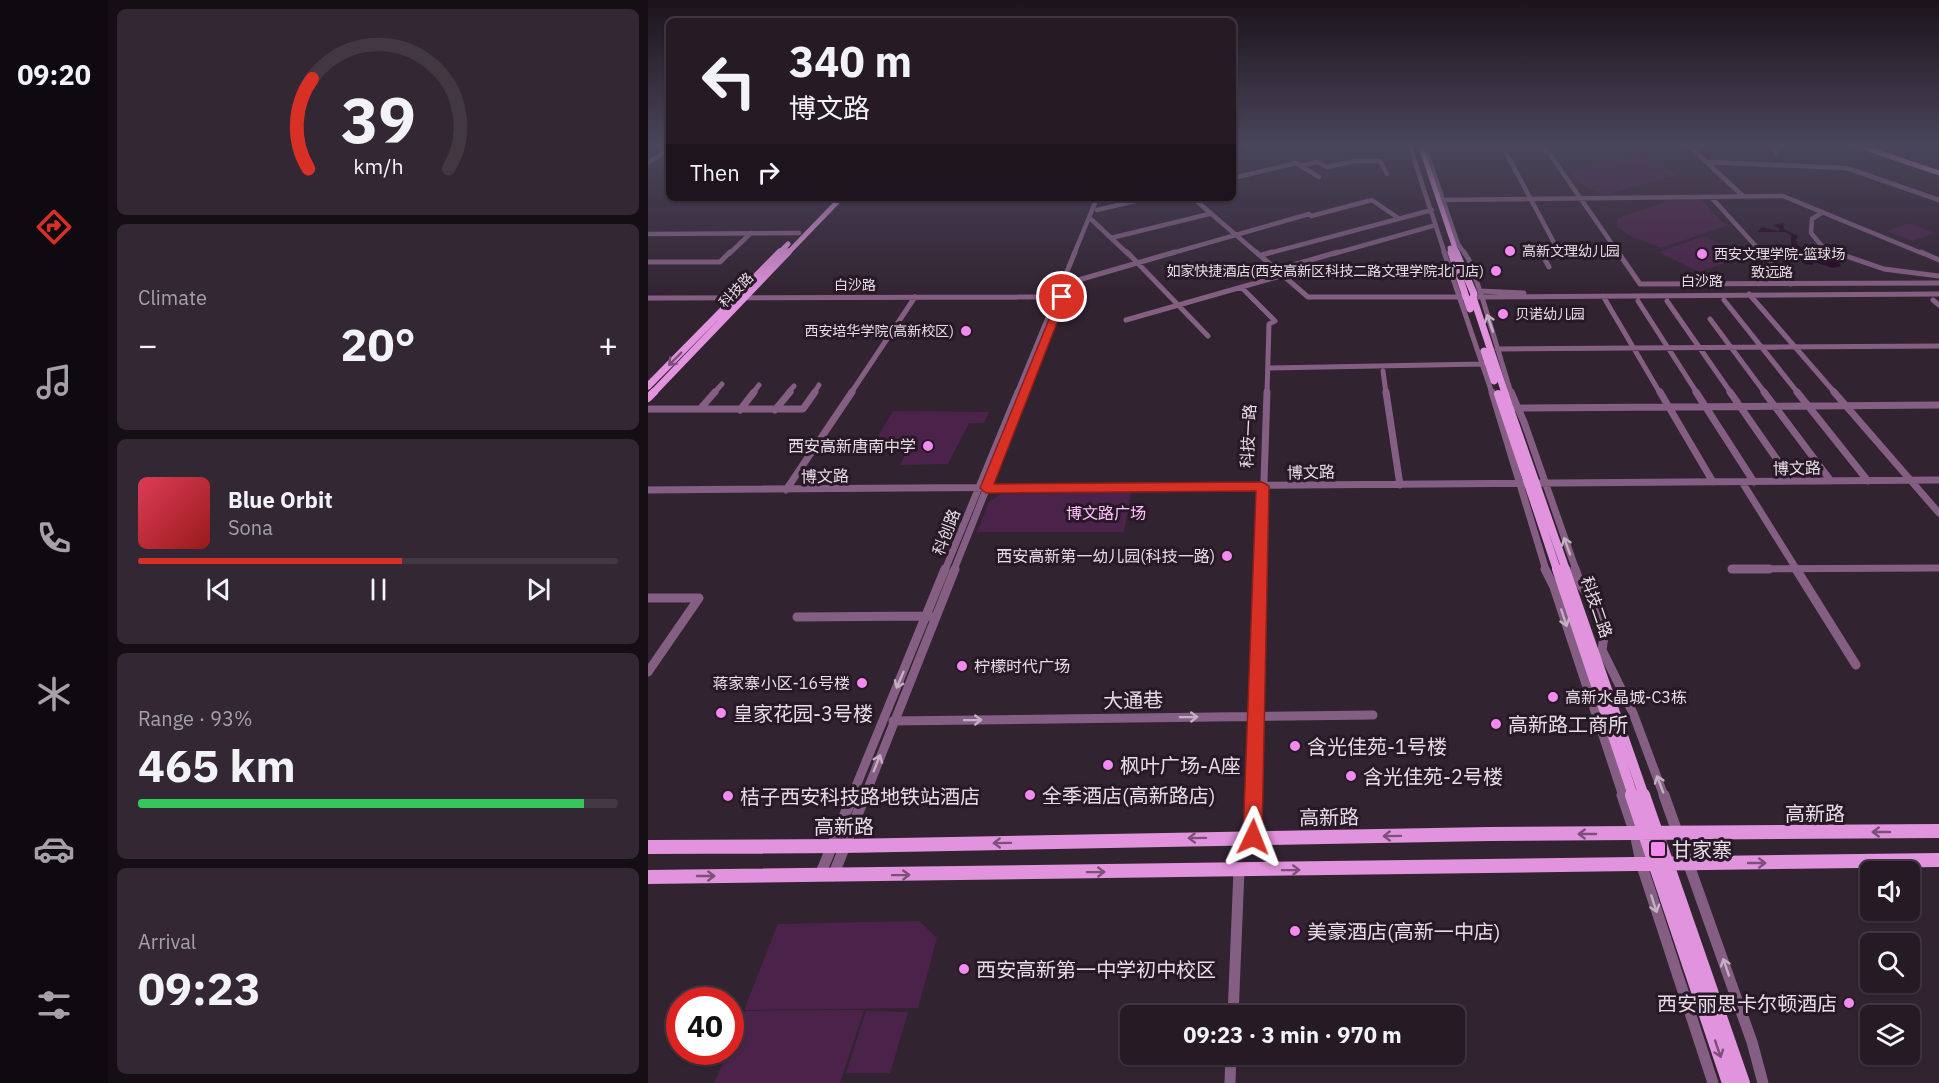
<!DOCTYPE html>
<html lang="en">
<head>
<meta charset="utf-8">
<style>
  body { margin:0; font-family:"IBM Plex Sans","Noto Sans SC",sans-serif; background:#322732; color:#f1f3f6; height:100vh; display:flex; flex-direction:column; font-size:22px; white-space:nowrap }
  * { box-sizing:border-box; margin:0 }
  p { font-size:20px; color:#a4a1a7 }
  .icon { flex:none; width:33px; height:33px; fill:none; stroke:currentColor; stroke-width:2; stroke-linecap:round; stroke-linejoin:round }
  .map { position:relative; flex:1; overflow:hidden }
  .panel { display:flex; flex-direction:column; gap:9px; padding:9px; background:#150e14; width:540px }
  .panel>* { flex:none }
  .top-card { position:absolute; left:18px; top:18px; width:570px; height:183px; border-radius:9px; box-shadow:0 2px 4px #0004,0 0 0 2px #423842; background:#261a25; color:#f1f3f6; overflow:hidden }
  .buttons { position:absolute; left:1212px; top:861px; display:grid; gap:12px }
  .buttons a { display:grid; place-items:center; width:60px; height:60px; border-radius:9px; background:#261a25; box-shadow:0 2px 4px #0004,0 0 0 2px #423842; font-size:30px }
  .speed { position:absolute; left:18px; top:987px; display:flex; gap:12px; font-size:30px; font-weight:700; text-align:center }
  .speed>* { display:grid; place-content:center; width:78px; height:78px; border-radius:50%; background:#261a25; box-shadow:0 2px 4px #0004,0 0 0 2px #423842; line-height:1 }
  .speed .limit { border:9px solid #d22; background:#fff; color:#111 }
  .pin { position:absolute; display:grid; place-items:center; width:51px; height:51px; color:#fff; margin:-26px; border:3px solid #fff; border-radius:50%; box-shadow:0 2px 6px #0007 }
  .me { position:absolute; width:66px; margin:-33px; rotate:2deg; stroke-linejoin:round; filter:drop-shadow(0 0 4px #0008) }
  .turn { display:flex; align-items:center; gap:21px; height:126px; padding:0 24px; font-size:27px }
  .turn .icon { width:78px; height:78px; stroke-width:2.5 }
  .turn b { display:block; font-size:42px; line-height:51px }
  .then { display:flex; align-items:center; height:57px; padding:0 24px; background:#0003; gap:12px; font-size:22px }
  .big { font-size:45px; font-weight:700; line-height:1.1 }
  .panel .tile { flex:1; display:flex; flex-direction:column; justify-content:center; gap:9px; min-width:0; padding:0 21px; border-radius:9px; background:#322732 }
  .panel .dial { align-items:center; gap:0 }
  .dial svg { height:156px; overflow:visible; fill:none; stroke:#423842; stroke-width:7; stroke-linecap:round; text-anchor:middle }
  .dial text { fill:#f1f3f6; stroke:none }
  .song { display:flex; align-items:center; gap:18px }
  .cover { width:72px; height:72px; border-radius:9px; background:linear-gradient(135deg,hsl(350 70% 55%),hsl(0 70% 35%)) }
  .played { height:6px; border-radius:3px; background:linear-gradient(90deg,#d93025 55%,#423842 55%) }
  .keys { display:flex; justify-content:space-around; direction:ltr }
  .heat { display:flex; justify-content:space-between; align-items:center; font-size:33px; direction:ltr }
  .charge { height:9px; border-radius:4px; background:linear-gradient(90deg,#34c759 93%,#423842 0) }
  .trip { position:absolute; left:472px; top:1005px; width:345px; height:60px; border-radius:9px; background:#261a25; box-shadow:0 2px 4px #0004,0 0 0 2px #423842; font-weight:700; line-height:60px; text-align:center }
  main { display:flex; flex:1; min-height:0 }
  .tabs { display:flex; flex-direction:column; width:108px; justify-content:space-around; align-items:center; background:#0f0a0f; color:#a4a1a7 }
  .tabs .icon { width:42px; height:42px }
  .tabs .active { color:#d93025 }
  .tabs b { font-size:27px; color:#f1f3f6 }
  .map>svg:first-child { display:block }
  .green { fill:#4b234a }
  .water { fill:#250224 }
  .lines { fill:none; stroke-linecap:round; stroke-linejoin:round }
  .minor-far4 { stroke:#855f83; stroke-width:4.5 }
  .minor-far3 { stroke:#855f83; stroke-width:5 }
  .minor-far2 { stroke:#855f83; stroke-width:7 }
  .minor-far1 { stroke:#855f83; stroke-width:9 }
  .minor { stroke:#855f83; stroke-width:11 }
  .major-far4 { stroke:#e293dd; stroke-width:5 }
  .major-far3 { stroke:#e293dd; stroke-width:7 }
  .major-far2 { stroke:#e293dd; stroke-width:8 }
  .major-far1 { stroke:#e293dd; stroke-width:10 }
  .major { stroke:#e293dd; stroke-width:14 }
  .oneway { stroke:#c5b0c3 }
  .oneway2 { stroke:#7c5079 }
  .route { fill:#d93025; stroke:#8d1f18; stroke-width:1.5 }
  .poi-dot { fill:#f489f0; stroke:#281927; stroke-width:2 }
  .labels { text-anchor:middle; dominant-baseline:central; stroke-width:6; stroke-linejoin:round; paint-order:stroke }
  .far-poi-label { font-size:14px; fill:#e7dce6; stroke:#281927; text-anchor:start }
  .far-street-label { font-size:14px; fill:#e7dce6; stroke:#281927 }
  .street-label { font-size:16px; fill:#e7dce6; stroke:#281927 }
  .poi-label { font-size:16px; fill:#e7dce6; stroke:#281927; text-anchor:end }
  .park-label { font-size:16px; fill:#fec0fa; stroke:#281927 }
  .near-street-label { font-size:20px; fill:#e7dce6; stroke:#281927 }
  .near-poi-label { font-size:20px; fill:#e7dce6; stroke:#281927; text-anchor:start }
</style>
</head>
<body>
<main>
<nav class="tabs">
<b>09:20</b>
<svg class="icon active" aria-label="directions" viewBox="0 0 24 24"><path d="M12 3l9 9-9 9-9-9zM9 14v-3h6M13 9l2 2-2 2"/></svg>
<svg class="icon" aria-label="music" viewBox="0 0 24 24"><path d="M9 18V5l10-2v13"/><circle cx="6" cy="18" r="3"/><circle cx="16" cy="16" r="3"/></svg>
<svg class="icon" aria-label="phone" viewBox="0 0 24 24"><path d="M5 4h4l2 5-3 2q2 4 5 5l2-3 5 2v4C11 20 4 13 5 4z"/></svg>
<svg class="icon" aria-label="climate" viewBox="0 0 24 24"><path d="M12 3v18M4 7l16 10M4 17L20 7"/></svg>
<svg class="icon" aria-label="car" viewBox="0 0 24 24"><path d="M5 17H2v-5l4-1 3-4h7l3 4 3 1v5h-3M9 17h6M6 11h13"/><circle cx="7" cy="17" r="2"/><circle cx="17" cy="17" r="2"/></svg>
<svg class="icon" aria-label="filters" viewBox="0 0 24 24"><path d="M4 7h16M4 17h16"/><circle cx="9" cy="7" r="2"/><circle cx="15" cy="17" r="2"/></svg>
</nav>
<section class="panel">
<div class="tile dial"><svg viewBox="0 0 100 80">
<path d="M14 69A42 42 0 1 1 86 69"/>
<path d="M14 69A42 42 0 0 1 16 23" stroke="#d93025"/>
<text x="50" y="56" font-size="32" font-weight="700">39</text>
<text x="50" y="72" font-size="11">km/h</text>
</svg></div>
<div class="tile"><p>Climate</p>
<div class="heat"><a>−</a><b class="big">20°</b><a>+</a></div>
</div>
<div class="tile">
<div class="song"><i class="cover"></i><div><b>Blue Orbit</b><p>Sona</p></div></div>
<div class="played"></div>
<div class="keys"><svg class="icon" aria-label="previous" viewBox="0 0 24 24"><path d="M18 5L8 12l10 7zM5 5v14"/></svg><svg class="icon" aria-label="pause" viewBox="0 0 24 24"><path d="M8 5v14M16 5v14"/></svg><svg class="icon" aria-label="next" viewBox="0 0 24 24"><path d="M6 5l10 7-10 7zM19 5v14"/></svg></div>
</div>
<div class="tile"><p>Range · 93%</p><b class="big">465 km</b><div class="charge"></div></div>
<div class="tile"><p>Arrival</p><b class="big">09:23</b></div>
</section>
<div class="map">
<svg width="1291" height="1083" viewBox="0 0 1291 1083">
  <rect width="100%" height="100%" fill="#322331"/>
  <path class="green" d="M987,156L1010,164L1028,175L956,195L930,183L921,173Z
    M1053,199L1073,221L1081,225L1013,248L982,236L969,227V220L975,216L1015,203L1017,200Z
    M1261,223L1287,233L1264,241L1239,231Z
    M1056,236L1097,256L1051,272L1011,252Z
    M245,411L341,412L336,423H321L300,464L252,465L263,443H226Z
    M483,492L476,532H329L341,502L353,494Z
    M271,921L289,938L270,1008L96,1010L130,924Z
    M216,1010L192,1083H66L80,1052H82L83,1045L97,1011Z
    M218,1011L260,1012L242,1073H198Z"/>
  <path class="water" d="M1135,223L1136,229L1150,236L1148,240L1150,245L1162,252L1189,260L1193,266L1185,268L1166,262L1164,265L1156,264L1157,261L1153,258L1154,256L1143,244V235L1137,232H1109L1114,227L1130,231L1132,229L1125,225Z"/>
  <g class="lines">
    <path class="minor-far4" d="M761,144L797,254
      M776,144L810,244L817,254
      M1039,144L1095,196
      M1122,144L1129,154
      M856,149L911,252
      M775,150H899L971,254
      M1058,162L1199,168L1291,200
      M0,163L21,149
      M652,166L669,162L679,167L707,161H732L739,174
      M585,178L648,163L671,177
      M1063,197L1115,254
      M545,198L610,254
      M795,200L1135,196L1276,254
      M449,210L500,198
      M1175,212L1164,219L1163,233L1173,245L1189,254
      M444,220L480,254
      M0,234L151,233
      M463,238L561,214
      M81,254L103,233
      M426,254L449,198
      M521,254L661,214L663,216L724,200L750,218
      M618,254L784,210
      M685,254L788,225
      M895,254L970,252"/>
    <path class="minor-far3" d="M479,252L560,336
      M608,252L660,297H816
      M796,252L844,393
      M816,252L821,260L834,297L863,393
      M970,252L992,284L1291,283
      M1114,252L1143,284
      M1186,252L1236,269L1291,276
      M1273,252L1291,260
      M614,255L624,252
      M0,262H72L82,252
      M901,267L894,254L952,252
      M631,269L690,252
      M420,283L527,252
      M594,288L627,321L621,324L619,393
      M832,291L876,293
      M1101,294L1187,393
      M955,296L1012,393
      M831,297L1291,294
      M0,298L413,297
      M1076,300L1150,393
      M1285,300L1291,305
      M990,301L1049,393
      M1019,301L1083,393
      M1062,319L1117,393
      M478,320L636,275
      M849,349L1291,346
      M620,368L835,364
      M735,371L738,393
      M66,393L74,384
      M105,393L111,385
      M140,393L146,386
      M166,393L171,385
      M203,393L267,297
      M369,393L427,252
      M376,393L392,353"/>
    <path class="minor-far2" d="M738,392L752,485
      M844,392L898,570
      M863,392L876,422L928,570
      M1012,392L1065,482
      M1048,392L1106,482
      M1082,392L1144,481
      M1116,392L1183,481
      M1149,392L1220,481
      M1186,392L1291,513
      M868,408L1291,405
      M0,409H155L167,392
      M52,409L67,392
      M92,410L106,392
      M127,410L142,392
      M1094,482L1149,570
      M0,490L1291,480
      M138,490L204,392
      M1084,569L1291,568
      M297,570L370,392
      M306,570L377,392
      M613,570L619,392"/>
    <path class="minor-far1" d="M897,569L906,587L975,796
      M927,569L933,586L942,597L956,636L954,650L985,713L1016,796
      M1084,569H1121
      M1148,569L1208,665
      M0,598H51L0,672
      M149,617L282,616
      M245,721L725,715
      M204,796L297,569
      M217,796L307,569
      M606,796L613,569"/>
    <path class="minor" d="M974,795L987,834L994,866L1065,1083
      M1016,795L1104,1042L1115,1083
      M605,837L606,795
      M172,875L205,795
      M185,876L217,795
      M585,1016L591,870
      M582,1083L583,1054"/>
    <path class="major-far4" d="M772,144L809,254
      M1205,144L1291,173
      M802,248L804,254
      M130,254L140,244
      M139,254L193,198"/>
    <path class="major-far3" d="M803,252L822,309
      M808,252L826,294L825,297L857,393
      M836,351L846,381
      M0,386L132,252
      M5,393L140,252"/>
    <path class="major-far2" d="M856,392L918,570
      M850,394L909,570
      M0,398L6,392"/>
    <path class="major-far1" d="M909,569L985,796
      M917,569L996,796"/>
    <path class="major" d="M984,795L1081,1083
      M995,795L1095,1083
      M0,847L196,846L841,834L1291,831
      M0,877L1291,860"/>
  </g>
  <defs><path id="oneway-shaft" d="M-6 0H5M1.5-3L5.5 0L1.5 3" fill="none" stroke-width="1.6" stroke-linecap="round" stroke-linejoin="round" transform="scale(1.5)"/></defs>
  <g class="oneway">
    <use href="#oneway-shaft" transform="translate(842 323) rotate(-109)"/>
    <use href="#oneway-shaft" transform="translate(919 546) rotate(-110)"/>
    <use href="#oneway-shaft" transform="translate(916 618) rotate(72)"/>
    <use href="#oneway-shaft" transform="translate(252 680) rotate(113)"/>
    <use href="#oneway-shaft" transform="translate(541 717) rotate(-1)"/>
    <use href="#oneway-shaft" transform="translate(325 720) rotate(-1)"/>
    <use href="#oneway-shaft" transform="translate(229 763) rotate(-68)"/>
    <use href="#oneway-shaft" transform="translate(1012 784) rotate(-111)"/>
    <use href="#oneway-shaft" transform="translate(1006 904) rotate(72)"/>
    <use href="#oneway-shaft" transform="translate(1078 967) rotate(-109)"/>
  </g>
  <g class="oneway2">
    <use href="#oneway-shaft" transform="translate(27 359) rotate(135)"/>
    <use href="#oneway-shaft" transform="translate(1233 832) rotate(180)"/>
    <use href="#oneway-shaft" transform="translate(939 834) rotate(180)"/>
    <use href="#oneway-shaft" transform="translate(744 836) rotate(179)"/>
    <use href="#oneway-shaft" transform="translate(549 838) rotate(179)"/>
    <use href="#oneway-shaft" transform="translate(354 843) rotate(179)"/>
    <use href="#oneway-shaft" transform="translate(1109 863)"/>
    <use href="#oneway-shaft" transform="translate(643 870) rotate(-1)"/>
    <use href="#oneway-shaft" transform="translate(448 872) rotate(-1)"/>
    <use href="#oneway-shaft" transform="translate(253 875) rotate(-1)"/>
    <use href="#oneway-shaft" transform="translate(58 876)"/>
    <use href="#oneway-shaft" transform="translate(1070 1049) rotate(71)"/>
  </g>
  <linearGradient id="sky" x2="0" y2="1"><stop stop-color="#1c131b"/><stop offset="0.49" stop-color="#49455a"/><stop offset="1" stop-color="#49455a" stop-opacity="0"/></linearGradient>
  <rect width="1291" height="296" fill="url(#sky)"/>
  <path class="route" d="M411,295L419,297L346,484L614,482L621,486L614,837L611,844L605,847L598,844L595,837L608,491L338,493L332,488Z"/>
  <g class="poi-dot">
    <circle cx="862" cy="251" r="6"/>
    <circle cx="1054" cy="254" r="6"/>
    <circle cx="848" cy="271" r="6"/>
    <circle cx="855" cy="314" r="6"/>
    <circle cx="318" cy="331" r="6"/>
    <circle cx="280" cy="446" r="6"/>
    <circle cx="579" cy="556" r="6"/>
    <circle cx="314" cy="666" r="6"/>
    <circle cx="214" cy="683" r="6"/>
    <circle cx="905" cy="697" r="6"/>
    <circle cx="73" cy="713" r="6"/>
    <circle cx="848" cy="724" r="6"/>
    <circle cx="647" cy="746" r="6"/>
    <circle cx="460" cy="765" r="6"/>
    <circle cx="703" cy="776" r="6"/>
    <circle cx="382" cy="795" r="6"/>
    <circle cx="80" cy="796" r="6"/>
    <rect x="1002" y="841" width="16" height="16" rx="3"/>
    <circle cx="647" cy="931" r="6"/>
    <circle cx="316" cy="969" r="6"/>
    <circle cx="1201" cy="1003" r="6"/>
  </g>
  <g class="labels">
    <g class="far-poi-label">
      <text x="874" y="251">高新文理幼儿园</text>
      <text x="1066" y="254">西安文理学院-篮球场</text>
      <text x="836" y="271" text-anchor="end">如家快捷酒店(西安高新区科技二路文理学院北门店)</text>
      <text x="867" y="314">贝诺幼儿园</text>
      <text x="306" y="331" text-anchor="end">西安培华学院(高新校区)</text>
    </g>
    <g class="far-street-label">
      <text x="1124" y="272">致远路</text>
      <text x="1054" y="281">白沙路</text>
      <text x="207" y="285">白沙路</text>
      <text transform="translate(88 290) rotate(-46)">科技路</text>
    </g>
    <g class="street-label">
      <text transform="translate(600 436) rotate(-87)">科技一路</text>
      <text transform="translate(1149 468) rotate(-1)">博文路</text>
      <text transform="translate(663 472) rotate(-1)">博文路</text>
      <text transform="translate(177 476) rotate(-1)">博文路</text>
      <text transform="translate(298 532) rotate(-69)">科创路</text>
      <text transform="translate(949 607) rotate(71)">科技二路</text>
    </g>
    <g class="poi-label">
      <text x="268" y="446">西安高新唐南中学</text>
      <text x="567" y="556">西安高新第一幼儿园(科技一路)</text>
      <text x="326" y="666" text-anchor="start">柠檬时代广场</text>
      <text x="202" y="683">蒋家寨小区-16号楼</text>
      <text x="917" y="697" text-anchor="start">高新水晶城-C3栋</text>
    </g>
    <g class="park-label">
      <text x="458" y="513">博文路广场</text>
    </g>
    <g class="near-street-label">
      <text transform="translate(485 700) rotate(-1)">大通巷</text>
      <text x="1167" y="813">高新路</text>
      <text transform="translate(681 817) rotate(-1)">高新路</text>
      <text x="196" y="826">高新路</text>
    </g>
    <g class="near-poi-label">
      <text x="85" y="713">皇家花园-3号楼</text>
      <text x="860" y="724">高新路工商所</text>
      <text x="659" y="746">含光佳苑-1号楼</text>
      <text x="472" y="765">枫叶广场-A座</text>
      <text x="715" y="776">含光佳苑-2号楼</text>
      <text x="394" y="795">全季酒店(高新路店)</text>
      <text x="92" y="796">桔子西安科技路地铁站酒店</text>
      <text x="1024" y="849">甘家寨</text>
      <text x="659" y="931">美豪酒店(高新一中店)</text>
      <text x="328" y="969">西安高新第一中学初中校区</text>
      <text x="1189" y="1003" text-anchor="end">西安丽思卡尔顿酒店</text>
    </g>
  </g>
</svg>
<div class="buttons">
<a><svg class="icon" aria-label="sound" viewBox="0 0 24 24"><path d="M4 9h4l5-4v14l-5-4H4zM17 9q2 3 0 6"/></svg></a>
<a><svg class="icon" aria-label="search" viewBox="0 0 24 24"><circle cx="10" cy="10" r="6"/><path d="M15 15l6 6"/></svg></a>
<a><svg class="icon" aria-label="layers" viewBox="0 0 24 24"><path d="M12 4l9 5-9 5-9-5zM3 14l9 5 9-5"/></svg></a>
</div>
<div class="speed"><div class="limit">40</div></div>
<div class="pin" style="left:414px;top:297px;background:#d93025"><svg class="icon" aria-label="arrive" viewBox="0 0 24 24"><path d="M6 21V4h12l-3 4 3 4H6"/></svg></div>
<svg class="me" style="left:605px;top:837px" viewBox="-20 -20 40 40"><path d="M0-17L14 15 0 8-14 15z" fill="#d93025" stroke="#fff" stroke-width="4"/></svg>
<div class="trip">09:23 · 3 min · 970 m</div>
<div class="top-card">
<div class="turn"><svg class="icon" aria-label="left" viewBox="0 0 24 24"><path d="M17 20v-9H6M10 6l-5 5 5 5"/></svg><div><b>340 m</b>博文路</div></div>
<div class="then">Then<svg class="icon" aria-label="right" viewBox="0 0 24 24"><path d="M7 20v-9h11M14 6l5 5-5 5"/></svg></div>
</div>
</div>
</main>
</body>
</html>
